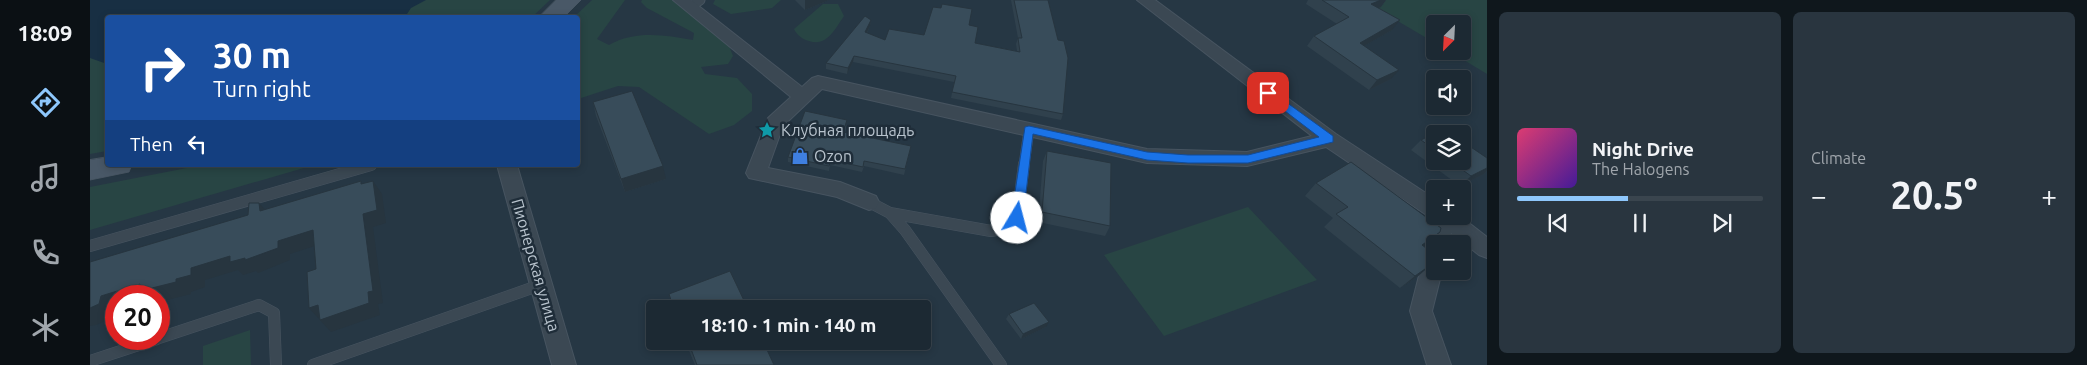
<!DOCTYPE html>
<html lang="en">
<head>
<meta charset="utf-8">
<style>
  body { margin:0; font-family:Ubuntu,sans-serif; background:#29353f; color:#f1f3f6; height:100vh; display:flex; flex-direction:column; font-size:19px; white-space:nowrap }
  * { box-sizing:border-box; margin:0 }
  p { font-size:16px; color:#a0a6ac }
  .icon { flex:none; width:28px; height:28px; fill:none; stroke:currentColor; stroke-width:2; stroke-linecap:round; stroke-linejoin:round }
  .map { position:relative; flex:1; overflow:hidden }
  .details { display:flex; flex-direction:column; gap:12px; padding:12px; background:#0f171c; width:600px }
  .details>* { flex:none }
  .top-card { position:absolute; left:15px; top:15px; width:475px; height:152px; border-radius:5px; box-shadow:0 2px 8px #0003,0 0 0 1px #3a454e; background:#1a4fa0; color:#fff; overflow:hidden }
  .needle { width:32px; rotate:204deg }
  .controls { position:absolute; left:1336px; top:15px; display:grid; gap:10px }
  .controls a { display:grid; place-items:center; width:45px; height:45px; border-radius:5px; background:#1c2933; box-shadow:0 2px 8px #0003,0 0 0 1px #3a454e; font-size:25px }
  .speed { position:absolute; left:15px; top:285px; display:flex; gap:10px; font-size:25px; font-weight:700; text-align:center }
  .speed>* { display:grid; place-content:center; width:65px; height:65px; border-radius:50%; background:#1c2933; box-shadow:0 2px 8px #0003,0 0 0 1px #3a454e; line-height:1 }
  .speed .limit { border:8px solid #d22; background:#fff; color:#111 }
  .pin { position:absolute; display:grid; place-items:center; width:42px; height:42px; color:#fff; margin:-21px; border-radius:10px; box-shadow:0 2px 8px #0006 }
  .me { position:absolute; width:55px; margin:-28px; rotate:8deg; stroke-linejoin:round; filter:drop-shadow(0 0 4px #0008) }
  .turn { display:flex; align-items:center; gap:18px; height:105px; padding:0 25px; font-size:22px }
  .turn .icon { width:65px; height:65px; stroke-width:2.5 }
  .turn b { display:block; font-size:35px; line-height:42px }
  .then { display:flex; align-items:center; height:48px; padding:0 25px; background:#0003; gap:10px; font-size:19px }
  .big { font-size:38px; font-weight:600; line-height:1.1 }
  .details .widget { flex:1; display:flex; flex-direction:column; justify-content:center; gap:8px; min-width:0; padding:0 18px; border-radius:8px; background:#29353f }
  .song { display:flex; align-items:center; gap:15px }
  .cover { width:60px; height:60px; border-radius:8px; background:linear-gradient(135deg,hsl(340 70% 55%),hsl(260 70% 35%)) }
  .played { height:5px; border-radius:2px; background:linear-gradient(90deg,#8ec7fc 45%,#3a454e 45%) }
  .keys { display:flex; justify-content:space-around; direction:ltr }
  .heat { display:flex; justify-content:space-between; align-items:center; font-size:28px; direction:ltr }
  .details .tiles { flex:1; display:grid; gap:12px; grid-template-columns:repeat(2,1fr) }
  .trip { position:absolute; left:556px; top:300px; width:285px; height:50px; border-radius:5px; background:#1c2933; box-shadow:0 2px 8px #0003,0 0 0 1px #3a454e; font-weight:600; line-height:50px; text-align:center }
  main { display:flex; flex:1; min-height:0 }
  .tabs { display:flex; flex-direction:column; width:90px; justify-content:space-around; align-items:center; background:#0b1014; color:#a0a6ac }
  .tabs .icon { width:35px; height:35px }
  .tabs .selected { color:#8ec7fc }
  .tabs b { font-size:22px; color:#f1f3f6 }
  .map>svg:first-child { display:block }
  .green { fill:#284544 }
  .water { fill:#182f43 }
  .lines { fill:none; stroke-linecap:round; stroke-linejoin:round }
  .service-far1-casing { stroke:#475460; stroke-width:11 }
  .service-casing { stroke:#475460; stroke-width:12 }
  .minor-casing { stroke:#475460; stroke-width:2 }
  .secondary-casing { stroke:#475460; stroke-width:1 }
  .service-far1 { stroke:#3b4853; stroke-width:9 }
  .service { stroke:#3b4853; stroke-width:11 }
  .minor { fill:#3b4853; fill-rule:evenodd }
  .secondary { fill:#495867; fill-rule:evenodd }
  .wall { fill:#30414d }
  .shaded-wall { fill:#27353f }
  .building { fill:#384c5a; stroke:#27353f }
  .route { fill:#1a73e8; stroke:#114b97 }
  .labels { text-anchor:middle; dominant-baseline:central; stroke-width:5; stroke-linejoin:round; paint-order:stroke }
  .poi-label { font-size:16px; fill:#b8c3cd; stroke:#1f2d39; text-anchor:start }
  .street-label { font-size:16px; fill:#b8c3cd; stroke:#1f2d39 }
</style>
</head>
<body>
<main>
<nav class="tabs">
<b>18:09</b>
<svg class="icon selected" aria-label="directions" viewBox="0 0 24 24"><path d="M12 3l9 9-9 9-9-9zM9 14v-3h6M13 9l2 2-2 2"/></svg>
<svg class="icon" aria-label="music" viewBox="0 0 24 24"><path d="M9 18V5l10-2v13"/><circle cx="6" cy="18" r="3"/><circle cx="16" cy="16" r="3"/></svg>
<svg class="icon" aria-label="phone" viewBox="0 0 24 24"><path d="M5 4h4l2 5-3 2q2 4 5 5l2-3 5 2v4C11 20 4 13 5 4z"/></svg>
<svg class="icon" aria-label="climate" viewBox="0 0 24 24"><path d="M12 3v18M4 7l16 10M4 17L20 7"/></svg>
</nav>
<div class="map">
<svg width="1397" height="365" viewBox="0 0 1397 365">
  <rect width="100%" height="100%" fill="#263744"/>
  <path class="green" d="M0,0H460L441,18H18L17,151L0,154Z
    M502,0H535L507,39L519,45C545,30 575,35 603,40L604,33L557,8L551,2L552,0H586L637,41L643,56L638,64L611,67L615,74L647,78L662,94V111L644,125L619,134L549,87L528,86L488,99V18H483Z
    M625,0H691L682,8L641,14L623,4Z
    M1272,0H1397V74L1359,51H1372V24H1345V43Z
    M733,4H748L754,16C745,29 737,47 719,41C712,39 707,35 704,29Z
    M112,165H224L0,230V187Z
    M1158,207L1227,280L1074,336L1014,255Z
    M160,330L161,365H113V346Z"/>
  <path class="water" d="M0,0H336L321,8L315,17L18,18L17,64L0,58Z"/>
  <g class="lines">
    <g class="service-far1-casing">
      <path id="service-far1" d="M600,7L610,0
        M934,165L939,130"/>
    </g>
    <g class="service-casing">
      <path id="service" d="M779,202L800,213L815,230L911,365
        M800,213L901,231L917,228L927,218L934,164
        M0,246L281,165
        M69,338L169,305L184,313L186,365
        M0,361L67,339
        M223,365L453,284"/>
    </g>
    <g class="minor-casing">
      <path id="minor" d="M583,0H601L712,87L722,78L728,76L1057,149L1157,152L1222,136L1047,0H1065L1246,134L1345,199V216H1370L1397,237V258L1389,255L1361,233L1359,244H1345V271H1352L1342,311L1361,365H1337L1320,311L1334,256L1340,249L1337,244L1344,218L1338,216L1236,147L1157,166L1057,163L732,89L693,126L678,168L750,182L786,196L789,202L786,208L779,210L747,197L659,178L656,173L678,118L701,97Z
        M407,165H427L486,365H462Z"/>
    </g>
    <g class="secondary-casing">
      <path id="secondary" d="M466,0H491L473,18H448Z
        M18,157V165H42L39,172L0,180V160Z"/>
    </g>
    <use href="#service-far1" class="service-far1"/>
    <use href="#service" class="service"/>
    <use href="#minor" class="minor"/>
    <use href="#secondary" class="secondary"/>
  </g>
  <path class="wall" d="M705,0H739L715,10Z
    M921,0H958L973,114L971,120L861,98L864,82L763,62L757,74L736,69V63L781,20L780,26L777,33L795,40L834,35L879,25L885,43L927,51L926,44L928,38Z
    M1218,0H1296L1291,7L1288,8L1302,30L1274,46L1301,79L1279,90L1217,46L1224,36L1247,24L1216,4Z
    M503,102L576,179L535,192L506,116Z
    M757,125L755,132L821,146L814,175L774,166L772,172L740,165L739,171L698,162V157Z
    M1345,134V161H1372L1397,158V171L1394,174L1370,186L1321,150L1331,140Z
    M957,151L1020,226L1015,236L948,222L953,161Z
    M1226,183L1334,246L1342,264L1327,277L1310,288L1234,227L1243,218L1215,196Z
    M579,294L658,309H582Z
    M919,314L956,327L931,339L916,319Z
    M595,341H673L684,365H605Z"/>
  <path class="shaded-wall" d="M715,0H739L715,10Z
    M1291,0H1296L1291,7L1274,14L1281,4Z
    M781,20L780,26L774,38L775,32Z
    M1310,20L1302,30L1262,53L1270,43Z
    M764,56L763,62L757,74L758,68Z
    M1309,70L1301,79L1279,90L1287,80Z
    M573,166L576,179L535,192L531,179Z
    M1397,168V171L1394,174L1370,186L1381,176Z
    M283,181L292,194L296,223L283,227L293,303L288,304L290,315L241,332L219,308L273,214Z
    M169,203L181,216L170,211Z
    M223,230L234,243L200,254V260L168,273L166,271L153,275L148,270L115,280V287L101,292V294L69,302V296H26V316L6,325L0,326V308L11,296L50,284L86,279L101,268L140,256L155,258L188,241Z
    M1350,232L1336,245L1318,257L1332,245Z
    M1342,264L1327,277L1310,288L1325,276Z
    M959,322L956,327L931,339L933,334Z"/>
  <path class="building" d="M924,0H958L968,40L974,41L978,58L973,114L862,92L866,76L764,56L758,68L736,63L775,16L781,20L775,32L795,40L799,29L834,35L843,7L851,8L852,4L882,9L879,25L888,27L885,43L930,52L928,38H932Z
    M1232,0H1291L1281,4L1310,20L1270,43L1309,70L1287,80L1224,36L1259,17Z
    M542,91L573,166L531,179L503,102Z
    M715,111L757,120L753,132L821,146L815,169L774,161L773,167L741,160L739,166L698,157Z
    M1355,128L1362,134H1345V150L1331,140Z
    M1372,141L1397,158V168L1381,176L1360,161H1372Z
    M957,151L1021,163L1020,226L952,212Z
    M1261,162L1351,228L1350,232L1332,245L1344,254L1342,264L1325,276L1246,214L1258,207L1226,183Z
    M271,181V184L283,181L287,210L273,214L283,291L278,292L279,303L230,320L228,305L219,308L217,272L226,269L223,230L188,241V248L155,260V258L140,262V256L101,268V275L86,279V282L50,291V284L11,296L9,304L0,308V262L158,215L159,203H169L170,211Z
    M640,271L658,309H584L579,294Z
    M944,303L959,322L933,334L919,314Z
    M598,341H673L684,365H607Z"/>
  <path class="route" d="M1178,89L1243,136V142L1158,163H1098L1057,160L943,134L933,218L927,223L921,218L935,127L939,126L1057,152L1098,155H1158L1229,137L1174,95L1173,93Z"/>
  <defs>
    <g id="sight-bare" transform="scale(1.35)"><path d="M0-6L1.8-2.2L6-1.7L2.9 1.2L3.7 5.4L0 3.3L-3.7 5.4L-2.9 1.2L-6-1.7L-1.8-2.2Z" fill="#0f9aa8" stroke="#1f2d39" stroke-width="2.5" paint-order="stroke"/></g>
    <g id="shop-bare" transform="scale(1.35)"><path d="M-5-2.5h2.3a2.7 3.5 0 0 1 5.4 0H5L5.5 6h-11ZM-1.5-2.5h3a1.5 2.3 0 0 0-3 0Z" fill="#3f7fe0" stroke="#1f2d39" stroke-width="2.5" paint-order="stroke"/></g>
  </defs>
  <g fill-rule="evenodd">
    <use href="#sight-bare" x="677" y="130"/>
    <use href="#shop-bare" x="710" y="156"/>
  </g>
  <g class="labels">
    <g class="poi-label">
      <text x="691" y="130">Клубная площадь</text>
      <text x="724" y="156">Ozon</text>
    </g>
    <g class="street-label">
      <text transform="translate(446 265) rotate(74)">Пионерская улица</text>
    </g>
  </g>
</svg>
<div class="controls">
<a><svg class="needle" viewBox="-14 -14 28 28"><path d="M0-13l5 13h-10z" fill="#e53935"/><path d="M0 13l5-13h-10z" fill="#a0a6ac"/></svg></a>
<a><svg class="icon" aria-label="sound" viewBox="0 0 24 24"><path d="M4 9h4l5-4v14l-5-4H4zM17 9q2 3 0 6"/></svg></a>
<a><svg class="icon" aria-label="layers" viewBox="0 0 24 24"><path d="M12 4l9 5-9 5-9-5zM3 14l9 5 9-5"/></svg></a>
<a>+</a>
<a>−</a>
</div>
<div class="speed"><div class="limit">20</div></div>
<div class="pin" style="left:1178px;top:93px;background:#d93025"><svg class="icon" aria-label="arrive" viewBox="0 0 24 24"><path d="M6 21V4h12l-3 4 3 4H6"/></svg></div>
<svg class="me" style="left:927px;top:218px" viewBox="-20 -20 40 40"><circle r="19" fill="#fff"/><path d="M0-13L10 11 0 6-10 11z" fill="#1a73e8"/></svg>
<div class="trip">18:10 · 1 min · 140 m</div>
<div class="top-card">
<div class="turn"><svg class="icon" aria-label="right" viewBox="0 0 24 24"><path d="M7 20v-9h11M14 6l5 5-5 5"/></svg><div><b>30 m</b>Turn right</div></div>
<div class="then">Then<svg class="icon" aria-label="left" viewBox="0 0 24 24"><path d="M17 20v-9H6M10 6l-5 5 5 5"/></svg></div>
</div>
</div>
<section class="details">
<div class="tiles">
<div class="widget">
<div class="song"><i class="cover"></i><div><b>Night Drive</b><p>The Halogens</p></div></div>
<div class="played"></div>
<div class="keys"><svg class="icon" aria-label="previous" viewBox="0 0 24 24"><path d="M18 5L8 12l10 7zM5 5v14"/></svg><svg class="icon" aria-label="pause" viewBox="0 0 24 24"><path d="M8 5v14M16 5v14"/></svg><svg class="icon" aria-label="next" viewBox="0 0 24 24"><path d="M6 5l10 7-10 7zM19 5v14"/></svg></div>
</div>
<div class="widget"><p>Climate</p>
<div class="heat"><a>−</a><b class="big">20.5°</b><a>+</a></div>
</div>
</div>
</section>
</main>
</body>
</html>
